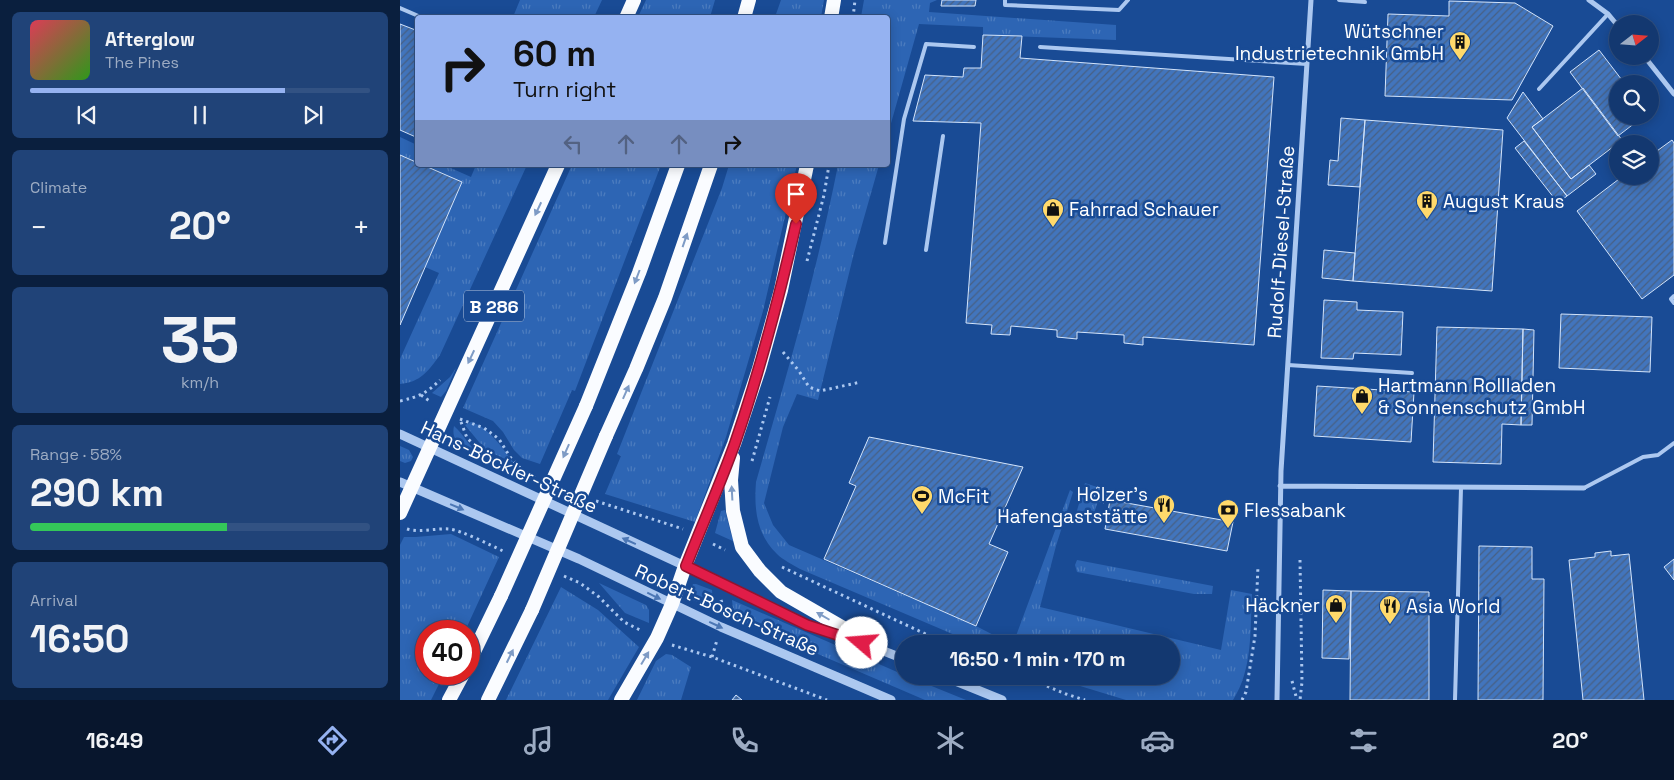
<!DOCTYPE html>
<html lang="en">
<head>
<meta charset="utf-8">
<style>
  body { margin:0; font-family:"Space Grotesk",sans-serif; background:#204378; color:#f1f3f6; height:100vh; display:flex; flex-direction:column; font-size:19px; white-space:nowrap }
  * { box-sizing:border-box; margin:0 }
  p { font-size:16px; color:#9dacc3 }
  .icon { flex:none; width:28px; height:28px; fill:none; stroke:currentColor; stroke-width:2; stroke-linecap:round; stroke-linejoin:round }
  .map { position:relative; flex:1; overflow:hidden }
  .side { display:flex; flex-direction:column; gap:12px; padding:12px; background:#0a1f3e; width:400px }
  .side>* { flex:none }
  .hud { position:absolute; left:15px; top:15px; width:475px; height:152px; border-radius:5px; box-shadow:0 2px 12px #0003,0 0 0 1px #325283; background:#95b2f1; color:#111; overflow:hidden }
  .needle { width:32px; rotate:73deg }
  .controls { position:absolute; left:1209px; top:15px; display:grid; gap:10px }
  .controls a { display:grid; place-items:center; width:50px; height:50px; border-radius:50%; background:#133870; box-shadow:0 2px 12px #0003,0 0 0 1px #325283; font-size:25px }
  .speed { position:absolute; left:15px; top:620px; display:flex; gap:10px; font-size:25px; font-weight:700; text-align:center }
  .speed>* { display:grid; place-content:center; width:65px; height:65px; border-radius:50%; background:#133870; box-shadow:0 2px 12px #0003,0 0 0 1px #325283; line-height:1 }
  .speed .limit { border:8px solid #d22; background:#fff; color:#111 }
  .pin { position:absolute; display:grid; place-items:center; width:42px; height:42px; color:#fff; margin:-51px -21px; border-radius:50% 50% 50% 0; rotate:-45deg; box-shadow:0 0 5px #0007 }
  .pin .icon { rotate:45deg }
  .me { position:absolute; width:55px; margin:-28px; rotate:288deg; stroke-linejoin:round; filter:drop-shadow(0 0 4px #0008) }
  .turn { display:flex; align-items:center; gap:18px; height:105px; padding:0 15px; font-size:22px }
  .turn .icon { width:65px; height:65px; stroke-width:2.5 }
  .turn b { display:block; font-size:35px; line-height:42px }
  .lanes { display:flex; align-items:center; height:48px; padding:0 15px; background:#0003; justify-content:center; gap:25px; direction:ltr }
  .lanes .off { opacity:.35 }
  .big { font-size:38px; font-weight:600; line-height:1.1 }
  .side .card { flex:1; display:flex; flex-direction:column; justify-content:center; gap:8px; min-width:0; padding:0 18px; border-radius:8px; background:#204378 }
  .side .dial { align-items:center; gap:0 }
  .dial b { font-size:65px; line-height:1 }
  .song { display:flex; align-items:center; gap:15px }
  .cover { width:60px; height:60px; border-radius:8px; background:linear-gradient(135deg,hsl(350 70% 55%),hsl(110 70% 35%)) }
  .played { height:5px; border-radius:2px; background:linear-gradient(90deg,#95b2f1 75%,#325283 75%) }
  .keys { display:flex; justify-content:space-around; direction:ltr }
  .heat { display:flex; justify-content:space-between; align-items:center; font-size:28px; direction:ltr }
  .charge { height:8px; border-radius:4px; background:linear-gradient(90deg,#34c759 58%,#325283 0) }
  .trip { position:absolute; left:495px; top:635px; width:285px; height:50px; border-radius:25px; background:#133870; box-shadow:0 2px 12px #0003,0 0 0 1px #325283; font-weight:600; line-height:50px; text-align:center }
  .tabs { display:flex; height:80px; justify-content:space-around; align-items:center; background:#08162d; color:#9dacc3 }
  .tabs .icon { width:35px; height:35px }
  .tabs .active { color:#95b2f1 }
  .tabs b { font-size:22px; color:#f1f3f6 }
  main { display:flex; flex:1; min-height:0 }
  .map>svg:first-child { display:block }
  .grass { fill:url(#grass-tufts) }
  .building { fill:url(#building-hatch); stroke:#d3e4fb }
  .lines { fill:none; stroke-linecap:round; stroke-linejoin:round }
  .path { stroke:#acc8f0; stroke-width:3; stroke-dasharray:2.5 4; stroke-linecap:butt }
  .service { stroke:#acc8f0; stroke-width:4 }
  .minor { stroke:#acc8f0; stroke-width:5 }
  .tertiary { stroke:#acc8f0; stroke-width:9 }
  .trunk { stroke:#fafcff; stroke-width:14 }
  .trunk-bridge { stroke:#fafcff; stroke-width:14 }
  .oneway { fill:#7e9bc5 }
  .oneway2 { fill:#4c77b5 }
  .route-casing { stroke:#92132f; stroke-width:12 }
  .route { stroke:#e11d48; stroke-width:9 }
  .labels { text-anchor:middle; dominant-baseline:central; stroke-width:5; stroke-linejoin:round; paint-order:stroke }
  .shield { fill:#194b95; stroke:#bac9df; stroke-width:1 }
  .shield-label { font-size:18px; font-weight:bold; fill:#fff }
  .poi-label { font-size:19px; fill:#fff; stroke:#194b95; text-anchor:start }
  .street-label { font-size:19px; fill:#fff; stroke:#194b95 }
</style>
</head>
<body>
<main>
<section class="side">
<div class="card">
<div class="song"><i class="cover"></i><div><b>Afterglow</b><p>The Pines</p></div></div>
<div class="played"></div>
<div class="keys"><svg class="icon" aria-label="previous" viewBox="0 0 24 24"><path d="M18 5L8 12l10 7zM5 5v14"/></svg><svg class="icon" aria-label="pause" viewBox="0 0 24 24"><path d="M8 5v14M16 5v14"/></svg><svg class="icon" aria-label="next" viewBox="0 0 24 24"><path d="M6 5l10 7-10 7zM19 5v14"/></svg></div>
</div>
<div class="card"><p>Climate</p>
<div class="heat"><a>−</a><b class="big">20°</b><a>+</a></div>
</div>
<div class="card dial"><b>35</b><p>km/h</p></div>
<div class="card"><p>Range · 58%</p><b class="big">290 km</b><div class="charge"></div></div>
<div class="card"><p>Arrival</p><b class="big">16:50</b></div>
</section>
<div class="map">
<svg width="1274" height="700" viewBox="0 0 1274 700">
  <defs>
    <pattern id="grass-tufts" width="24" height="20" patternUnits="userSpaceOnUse" patternTransform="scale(1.25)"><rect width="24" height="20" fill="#2d65b4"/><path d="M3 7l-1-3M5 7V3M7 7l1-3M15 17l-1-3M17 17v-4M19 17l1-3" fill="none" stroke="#4c7cbf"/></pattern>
    <pattern id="building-hatch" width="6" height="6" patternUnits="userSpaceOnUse" patternTransform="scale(1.25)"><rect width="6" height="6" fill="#4275bd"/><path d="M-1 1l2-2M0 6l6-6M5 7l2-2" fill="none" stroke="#476084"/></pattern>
  </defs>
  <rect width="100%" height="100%" fill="#194b95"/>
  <path class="grass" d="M120,0H202L194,17H113Z
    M246,0H315L310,17H238Z
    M381,0H424L421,17H375Z
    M464,0H537L530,3L529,12L716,25V40L583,35V27L519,24L488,134V18L461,17Z
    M0,137L17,145V163L0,155Z
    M23,165H44L71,177L76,165H127L40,355C28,371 21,382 0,384V359L39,273L25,267L62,182Z
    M172,165H261L175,391L172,390L140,464L122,458L114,450L103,432L93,421L63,408Z
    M329,165H397L363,311L326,437L295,522L205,494L221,456L217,454L322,188Z
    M438,165H479L454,253L418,400L397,394L383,427L364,503L373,525L389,545L576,626L611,644H576L400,569C392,564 383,560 377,554C356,534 354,508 356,482C386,377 417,272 438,165Z
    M56,368L46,391L41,397L32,393L50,377Z
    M71,422C90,428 102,448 114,463L90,452L83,447L65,425Z
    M54,426C64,435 70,448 82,456C67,450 50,445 54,426Z
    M0,446L9,450L13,457L11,461L5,463L0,461Z
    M685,483L697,487L693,499L698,501L692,519L676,514Z
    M670,490L673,492L656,546L640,607L821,650L831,590L852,594C850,629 853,669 833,700H726L667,682L653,676H771V644H613Z
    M325,510L331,534L335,542L315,533L321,511Z
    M51,534L99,557L65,631H26V674H44L31,700H0V545L4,537H16Z
    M677,560L813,586L812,594H794L677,572L675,565Z
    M199,583L246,605L249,610V623L225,613Z
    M293,584H296L312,590L313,608L293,600L290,591Z
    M161,587L198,610L239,647L208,700H106Z
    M332,600L504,675V676H507L566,700H525L334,618Z
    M266,654L272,655L291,667L281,700H237L256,661Z"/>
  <path class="building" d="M542,0H576L575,6H541Z
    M1049,1L1115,3L1153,26L1112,100L985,96L988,14L1049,16Z
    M0,24L18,31V138L0,130Z
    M583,35L622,36L620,58L874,77L854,345L743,337V345L724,343V335L677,332V339L657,337V330L611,326L610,335L591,334L592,325L566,323L581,123L513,121L525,75L563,77L564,68H581Z
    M1199,50L1225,84H1218V116H1244L1218,136L1170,72Z
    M1183,88L1222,140L1171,179L1132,127Z
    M1123,92L1143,119L1132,127L1171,179L1189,165L1196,174L1167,196L1107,118Z
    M941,118L965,120L960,187L928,185L930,160L938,161Z
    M965,120L1103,130L1092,291L953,281Z
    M1272,140L1274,143V275L1242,299L1177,211L1223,176H1250V156Z
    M1124,141L1167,196L1158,203L1115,148Z
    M0,155L18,163V165H23L62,182L0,325Z
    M924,250L955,253L953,281L922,278Z
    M924,300L957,302V310L1003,312L1001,355L954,353L953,359L921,358Z
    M1161,314L1252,317L1250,372L1159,368Z
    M1037,327L1123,329L1121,425L1102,424L1101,464L1033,462Z
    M1123,329L1134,330L1132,425H1121Z
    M917,386L1014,392L1011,442L914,436Z
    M469,437L623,467L589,544L608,552L576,626L424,559L456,486L449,483Z
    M697,487L708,490L704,503L693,499Z
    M710,500L833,522L827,551L705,529Z
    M1079,546L1132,547V579H1144L1143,700H1078Z
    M1211,551V556L1229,554L1244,700H1183L1169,560L1195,557V553Z
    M1274,559V580L1264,567Z
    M923,590L951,591L949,659L922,658Z
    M951,591L1029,592V700H950Z
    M336,695L342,700H332Z"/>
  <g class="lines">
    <path class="path" d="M453,18L455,0
      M407,261L424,195L429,165
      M383,352L399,371L409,387L420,391L461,382
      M21,395L31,402
      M0,401C18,397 27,393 40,380
      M60,419L84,428L99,439L110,457L122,470
      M61,422L67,438L84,454
      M352,461L370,397
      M103,463L137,477
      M196,501L283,529
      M7,529C20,533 35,528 49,529C61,530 90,545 103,551
      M313,544L325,550
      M900,560L902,682L900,700
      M382,567L547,644
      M164,576L180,583L199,597L224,622L242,631
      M321,600L325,613
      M272,645L312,657L427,700
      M312,657L317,640
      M623,676L666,694L685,700
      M892,681L897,700
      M842,700L846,692L855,636L858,566"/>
    <path class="service" d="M605,0V5L719,10L728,0
      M939,0L965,2
      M0,8L23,18
      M640,47L907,64
      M1139,89L1208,14
      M485,243L504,119L526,44L574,47
      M526,250L543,136
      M1274,296L1271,299L1274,303
      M888,365L1012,373
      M1184,488L1243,457L1258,455L1274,443
      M1055,700L1061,488"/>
    <path class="minor" d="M1189,0L1208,14L1218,26
      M1244,56L1274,94
      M880,486L1184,488
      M877,700L881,471L911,0"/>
    <path class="tertiary" d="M0,434L285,566L407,625L459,642
      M0,482L179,559L321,627L491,700
      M476,648L504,659
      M543,676L602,700"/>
    <path class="trunk" d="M226,18L234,0
      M344,18L349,0
      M431,18L434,0
      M186,406L239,273L278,165
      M206,436L236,369L265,298L311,165
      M333,458L331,480L333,511L342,547L360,571L381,592L480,649
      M0,513L158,165
      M69,662L101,596
      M49,700L63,674
      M88,700L132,610
      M221,700L257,638L272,604L285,566L334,444L359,369L381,290L407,165"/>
    <path class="trunk-bridge" d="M101,596L186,406
      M132,610L206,436"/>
  </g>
  <defs><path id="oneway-solid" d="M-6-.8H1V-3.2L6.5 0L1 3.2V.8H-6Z" transform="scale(1.25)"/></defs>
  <g class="oneway">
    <use href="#oneway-solid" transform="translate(138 209) rotate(115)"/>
    <use href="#oneway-solid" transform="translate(285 240) rotate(-71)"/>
    <use href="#oneway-solid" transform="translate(237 277) rotate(111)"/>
    <use href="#oneway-solid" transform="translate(71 357) rotate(115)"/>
    <use href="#oneway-solid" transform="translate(226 392) rotate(-66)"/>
    <use href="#oneway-solid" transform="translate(166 451) rotate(114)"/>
    <use href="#oneway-solid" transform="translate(332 493) rotate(-93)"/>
    <use href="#oneway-solid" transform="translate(423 616) rotate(-150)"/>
    <use href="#oneway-solid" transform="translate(110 656) rotate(-64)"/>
    <use href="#oneway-solid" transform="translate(245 658) rotate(-59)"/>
  </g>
  <g class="oneway2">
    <use href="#oneway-solid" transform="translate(57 507) rotate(23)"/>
    <use href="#oneway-solid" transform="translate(229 541) rotate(-156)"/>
    <use href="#oneway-solid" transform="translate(254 596) rotate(26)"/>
    <use href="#oneway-solid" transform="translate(316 625) rotate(25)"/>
  </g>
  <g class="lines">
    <g class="route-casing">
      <path id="route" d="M396,224C379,298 360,371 335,443C320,485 302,525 286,566L407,625L462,643"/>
    </g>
    <use href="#route" class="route"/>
  </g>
  <defs>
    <g id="building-pin" transform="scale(1.125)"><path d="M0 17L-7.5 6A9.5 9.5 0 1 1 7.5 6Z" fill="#ffd96b" stroke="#194b95"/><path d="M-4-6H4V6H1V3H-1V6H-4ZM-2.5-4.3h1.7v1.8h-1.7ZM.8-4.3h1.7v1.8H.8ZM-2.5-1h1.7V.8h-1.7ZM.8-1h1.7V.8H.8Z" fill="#111"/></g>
    <g id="shop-pin" transform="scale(1.125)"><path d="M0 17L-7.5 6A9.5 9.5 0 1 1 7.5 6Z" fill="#ffd96b" stroke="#194b95"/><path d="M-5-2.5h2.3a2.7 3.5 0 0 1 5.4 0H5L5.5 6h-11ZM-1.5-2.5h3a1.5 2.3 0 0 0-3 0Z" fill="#111"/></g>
    <g id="stadium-pin" transform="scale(1.125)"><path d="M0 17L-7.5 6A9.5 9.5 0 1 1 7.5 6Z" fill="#ffd96b" stroke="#194b95"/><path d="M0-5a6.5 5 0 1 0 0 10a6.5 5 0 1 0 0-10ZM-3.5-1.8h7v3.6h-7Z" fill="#111"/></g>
    <g id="restaurant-pin" transform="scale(1.125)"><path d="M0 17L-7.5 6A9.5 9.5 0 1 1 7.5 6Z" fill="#ffd96b" stroke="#194b95"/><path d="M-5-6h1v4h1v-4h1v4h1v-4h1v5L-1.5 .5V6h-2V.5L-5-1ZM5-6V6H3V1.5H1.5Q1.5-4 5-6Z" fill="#111"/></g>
    <g id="bank-pin" transform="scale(1.125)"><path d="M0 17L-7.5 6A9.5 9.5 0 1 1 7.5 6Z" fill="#ffd96b" stroke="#194b95"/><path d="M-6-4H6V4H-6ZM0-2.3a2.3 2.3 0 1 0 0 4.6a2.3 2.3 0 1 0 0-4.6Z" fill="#111"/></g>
  </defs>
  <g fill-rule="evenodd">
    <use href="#building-pin" x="1060" y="42"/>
    <use href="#building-pin" x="1027" y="201"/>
    <use href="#shop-pin" x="653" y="209"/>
    <use href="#shop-pin" x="962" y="396"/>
    <use href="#stadium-pin" x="522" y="496"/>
    <use href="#restaurant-pin" x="764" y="505"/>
    <use href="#bank-pin" x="828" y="510"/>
    <use href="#shop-pin" x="936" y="605"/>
    <use href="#restaurant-pin" x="990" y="606"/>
  </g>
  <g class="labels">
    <rect class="shield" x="64" y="290.5" width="60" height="31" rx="4"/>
    <g class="shield-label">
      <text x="94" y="306">B 286</text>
    </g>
    <g class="poi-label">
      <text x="1044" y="31" text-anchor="end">Wütschner<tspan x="1044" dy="22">Industrietechnik GmbH</tspan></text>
      <text x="1043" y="201">August Kraus</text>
      <text x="669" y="209">Fahrrad Schauer</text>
      <text x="978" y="385">Hartmann Rollladen<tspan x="978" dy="22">&amp; Sonnenschutz GmbH</tspan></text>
      <text x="748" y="494" text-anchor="end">Holzer's<tspan x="748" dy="22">Hafengaststätte</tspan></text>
      <text x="538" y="496">McFit</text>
      <text x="844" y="510">Flessabank</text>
      <text x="920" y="605" text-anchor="end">Häckner</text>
      <text x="1006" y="606">Asia World</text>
    </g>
    <g class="street-label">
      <text transform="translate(881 242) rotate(-86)">Rudolf-Diesel-Straße</text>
      <text transform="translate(109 467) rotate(25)">Hans-Böckler-Straße</text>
      <text transform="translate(327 610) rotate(24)">Robert-Bosch-Straße</text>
    </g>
  </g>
</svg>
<div class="controls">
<a><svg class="needle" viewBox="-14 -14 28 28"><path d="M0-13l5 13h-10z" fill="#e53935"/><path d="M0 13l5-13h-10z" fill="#9dacc3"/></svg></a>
<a><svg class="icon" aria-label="search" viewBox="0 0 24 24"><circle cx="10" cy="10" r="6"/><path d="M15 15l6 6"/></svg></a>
<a><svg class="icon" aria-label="layers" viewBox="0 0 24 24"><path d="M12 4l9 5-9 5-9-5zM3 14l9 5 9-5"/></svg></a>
</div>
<div class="speed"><div class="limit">40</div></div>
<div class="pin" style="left:396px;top:224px;background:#d93025"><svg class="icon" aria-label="arrive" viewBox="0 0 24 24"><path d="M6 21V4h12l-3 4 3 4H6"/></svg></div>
<svg class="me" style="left:462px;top:643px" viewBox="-20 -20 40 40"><circle r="19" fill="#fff"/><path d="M0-13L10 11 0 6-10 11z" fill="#e11d48"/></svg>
<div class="trip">16:50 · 1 min · 170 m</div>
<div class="hud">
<div class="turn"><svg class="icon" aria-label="right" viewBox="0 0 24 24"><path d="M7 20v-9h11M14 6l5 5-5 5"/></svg><div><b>60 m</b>Turn right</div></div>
<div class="lanes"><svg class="icon off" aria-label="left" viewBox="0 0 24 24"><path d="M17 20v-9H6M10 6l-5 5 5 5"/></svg><svg class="icon off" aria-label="ahead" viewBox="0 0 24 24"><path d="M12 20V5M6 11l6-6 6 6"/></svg><svg class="icon off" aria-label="ahead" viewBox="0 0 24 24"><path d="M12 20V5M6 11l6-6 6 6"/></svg><svg class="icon" aria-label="right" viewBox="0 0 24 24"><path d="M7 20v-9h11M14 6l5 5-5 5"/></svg></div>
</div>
</div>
</main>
<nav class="tabs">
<b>16:49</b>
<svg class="icon active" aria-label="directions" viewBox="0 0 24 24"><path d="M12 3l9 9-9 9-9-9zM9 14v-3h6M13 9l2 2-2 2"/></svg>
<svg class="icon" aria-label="music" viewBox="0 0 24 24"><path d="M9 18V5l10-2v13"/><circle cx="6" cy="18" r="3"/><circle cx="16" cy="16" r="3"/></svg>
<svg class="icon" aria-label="phone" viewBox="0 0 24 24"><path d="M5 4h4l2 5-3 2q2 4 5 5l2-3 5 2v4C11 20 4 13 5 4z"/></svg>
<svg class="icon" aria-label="climate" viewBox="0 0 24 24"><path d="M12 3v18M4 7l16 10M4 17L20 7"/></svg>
<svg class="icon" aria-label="car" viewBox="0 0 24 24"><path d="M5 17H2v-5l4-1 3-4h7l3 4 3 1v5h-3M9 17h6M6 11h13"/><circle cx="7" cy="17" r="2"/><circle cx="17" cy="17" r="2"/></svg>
<svg class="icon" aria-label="filters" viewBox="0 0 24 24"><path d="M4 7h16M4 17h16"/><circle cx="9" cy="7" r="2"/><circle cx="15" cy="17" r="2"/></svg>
<b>20°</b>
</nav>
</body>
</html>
